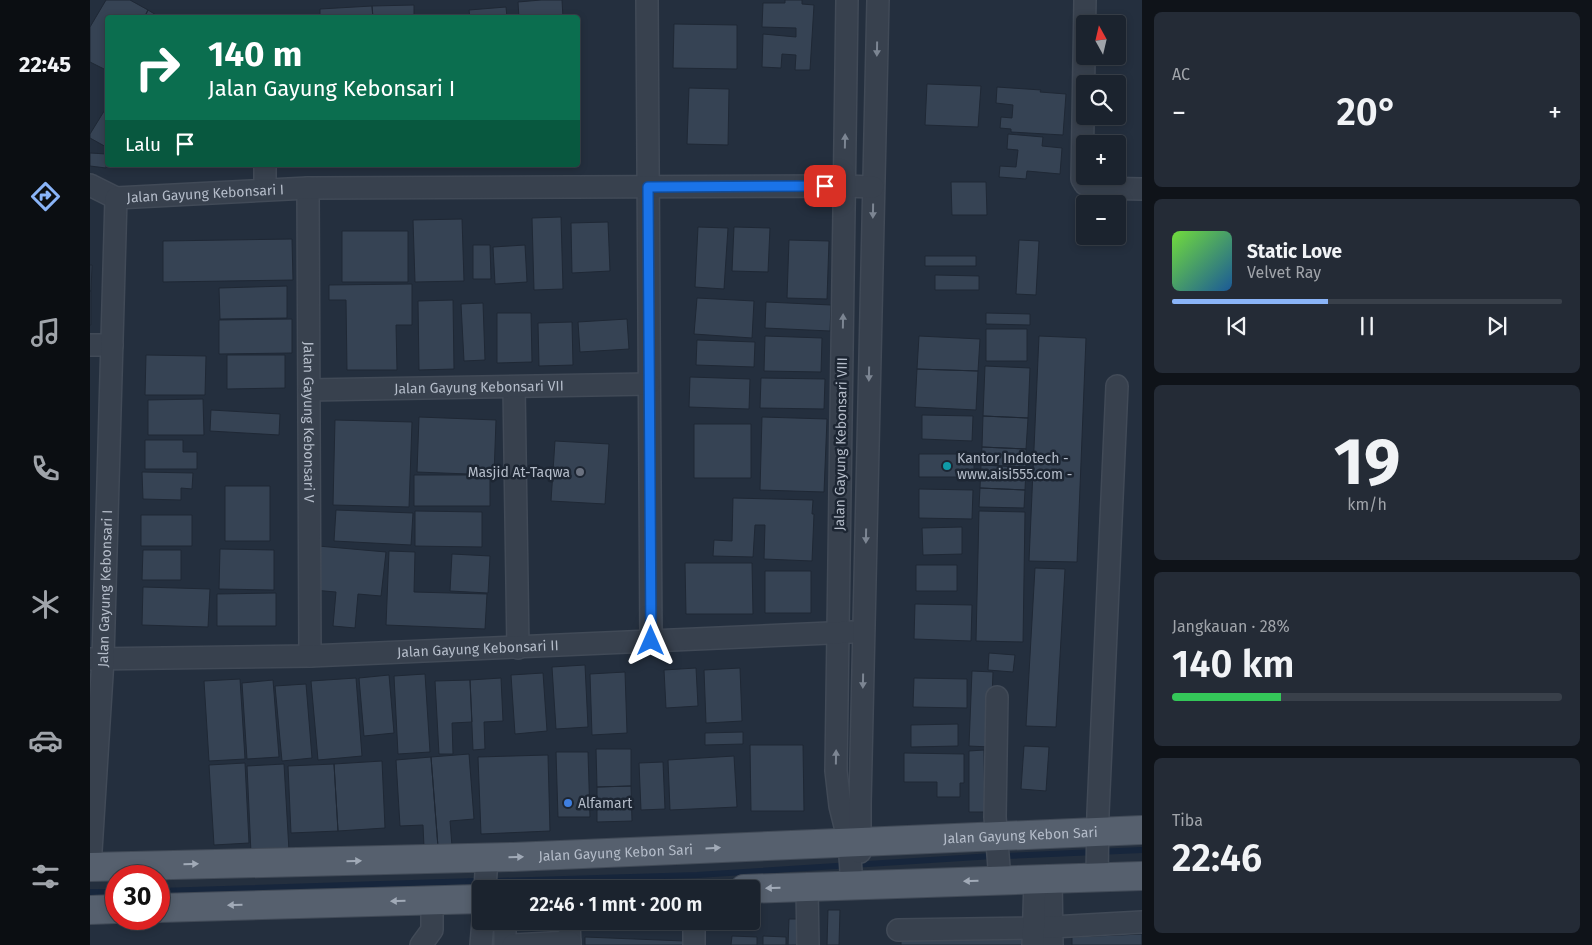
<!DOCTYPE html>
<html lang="id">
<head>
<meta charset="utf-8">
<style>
  body { margin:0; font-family:"Fira Sans",sans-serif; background:#242b36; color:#f1f3f6; height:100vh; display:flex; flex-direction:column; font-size:19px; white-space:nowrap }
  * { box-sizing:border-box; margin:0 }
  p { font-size:16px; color:#a0a4aa }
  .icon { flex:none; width:28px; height:28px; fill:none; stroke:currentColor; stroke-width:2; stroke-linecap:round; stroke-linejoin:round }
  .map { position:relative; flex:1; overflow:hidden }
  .side { display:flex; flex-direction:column; gap:12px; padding:12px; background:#0f1319; width:450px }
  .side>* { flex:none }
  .hud { position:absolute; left:15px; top:15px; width:475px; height:152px; border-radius:5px; box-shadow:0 2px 8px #0003,0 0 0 1px #39404a; background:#0b6e4f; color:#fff; overflow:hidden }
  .needle { width:32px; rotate:352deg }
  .controls { position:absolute; left:986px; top:15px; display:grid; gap:10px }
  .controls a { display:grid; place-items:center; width:50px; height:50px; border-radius:5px; background:#1b232e; box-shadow:0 2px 8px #0003,0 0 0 1px #39404a; font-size:25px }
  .speed { position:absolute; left:15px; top:865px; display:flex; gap:10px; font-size:25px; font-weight:700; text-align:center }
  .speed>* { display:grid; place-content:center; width:65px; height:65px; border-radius:50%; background:#1b232e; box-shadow:0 2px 8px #0003,0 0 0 1px #39404a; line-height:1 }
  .speed .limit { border:8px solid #d22; background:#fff; color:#111 }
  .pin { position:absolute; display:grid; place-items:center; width:42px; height:42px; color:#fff; margin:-21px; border-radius:10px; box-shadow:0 2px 8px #0006 }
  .me { position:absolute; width:55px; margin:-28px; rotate:0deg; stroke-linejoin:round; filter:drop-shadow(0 0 4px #0008) }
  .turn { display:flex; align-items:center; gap:18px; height:105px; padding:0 20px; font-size:22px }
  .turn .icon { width:65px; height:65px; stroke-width:2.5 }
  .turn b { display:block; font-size:35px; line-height:42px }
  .then { display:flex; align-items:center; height:48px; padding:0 20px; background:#0003; gap:10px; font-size:19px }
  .big { font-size:38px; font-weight:600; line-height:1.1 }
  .side .widget { flex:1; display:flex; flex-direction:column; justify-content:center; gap:8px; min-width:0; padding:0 18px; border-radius:8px; background:#242b36 }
  .side .dial { align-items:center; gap:0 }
  .dial b { font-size:65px; line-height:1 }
  .song { display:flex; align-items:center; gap:15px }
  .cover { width:60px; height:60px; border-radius:8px; background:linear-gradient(135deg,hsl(100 70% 55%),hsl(210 70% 35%)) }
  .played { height:5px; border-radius:2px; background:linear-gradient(90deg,#8ab4f8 40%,#39404a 40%) }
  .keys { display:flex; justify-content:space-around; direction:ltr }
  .heat { display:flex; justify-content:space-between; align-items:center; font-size:28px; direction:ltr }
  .charge { height:8px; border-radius:4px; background:linear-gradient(90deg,#34c759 28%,#39404a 0) }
  .trip { position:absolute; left:382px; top:880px; width:288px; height:50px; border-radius:5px; background:#1b232e; box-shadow:0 2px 8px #0003,0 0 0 1px #39404a; font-weight:600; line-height:50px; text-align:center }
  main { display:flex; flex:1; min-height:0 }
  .tab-bar { display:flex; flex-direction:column; width:90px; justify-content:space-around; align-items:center; background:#0b0e12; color:#a0a4aa }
  .tab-bar .icon { width:35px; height:35px }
  .tab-bar .on { color:#8ab4f8 }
  .tab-bar b { font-size:22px; color:#f1f3f6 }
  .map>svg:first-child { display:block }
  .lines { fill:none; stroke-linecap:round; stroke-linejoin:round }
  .stream { stroke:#17263c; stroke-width:6 }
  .building { fill:#364354; stroke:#1f2835 }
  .minor-casing { stroke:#414a57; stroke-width:24 }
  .major-casing { stroke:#414a57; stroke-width:30 }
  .minor { stroke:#38414e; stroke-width:21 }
  .major { stroke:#56606e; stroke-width:28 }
  .oneway { fill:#7c8592 }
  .oneway2 { fill:#a1aab7 }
  .route-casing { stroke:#114b97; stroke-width:12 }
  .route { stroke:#1a73e8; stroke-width:9 }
  .culture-dot { fill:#0f9aa8; stroke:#1d2633; stroke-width:2 }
  .worship-dot { fill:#6b7280; stroke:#1d2633; stroke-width:2 }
  .shop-dot { fill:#3f7fe0; stroke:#1d2633; stroke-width:2 }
  .labels { text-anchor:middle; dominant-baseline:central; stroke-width:5; stroke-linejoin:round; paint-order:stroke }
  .street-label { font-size:14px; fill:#b4bcc9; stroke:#1d2633 }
  .poi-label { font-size:14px; fill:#b4bcc9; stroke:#1d2633; text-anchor:start }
</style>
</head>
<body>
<main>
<nav class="tab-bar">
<b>22:45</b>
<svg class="icon on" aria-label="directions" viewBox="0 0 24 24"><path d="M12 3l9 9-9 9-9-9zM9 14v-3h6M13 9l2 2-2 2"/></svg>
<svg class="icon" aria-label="music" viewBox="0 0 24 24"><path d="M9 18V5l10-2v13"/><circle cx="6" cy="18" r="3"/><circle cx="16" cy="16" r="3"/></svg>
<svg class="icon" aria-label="phone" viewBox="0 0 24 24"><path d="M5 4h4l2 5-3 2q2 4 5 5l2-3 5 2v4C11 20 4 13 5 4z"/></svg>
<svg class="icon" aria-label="climate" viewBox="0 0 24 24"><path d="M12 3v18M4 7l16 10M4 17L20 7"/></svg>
<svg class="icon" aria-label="car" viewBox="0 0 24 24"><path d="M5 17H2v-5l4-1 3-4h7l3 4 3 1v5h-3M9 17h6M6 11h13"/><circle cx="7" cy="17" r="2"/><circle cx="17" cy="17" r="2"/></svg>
<svg class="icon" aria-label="filters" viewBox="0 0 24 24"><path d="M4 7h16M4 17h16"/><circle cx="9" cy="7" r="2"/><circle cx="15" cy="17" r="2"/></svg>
</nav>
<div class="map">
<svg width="1052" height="945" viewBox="0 0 1052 945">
  <rect width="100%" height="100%" fill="#242f3e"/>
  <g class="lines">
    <path class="stream" d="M915,856L1052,850
      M407,881L607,875L903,856
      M69,891L386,881
      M0,892H26"/>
  </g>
  <path class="building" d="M16,0H40L58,10L54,18H18V71L0,62V27Z
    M451,0H472L473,18H429L428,2Z
    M695,0H712V4L724,5L720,70H705L706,55L692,54L691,68L672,67L673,34L706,37V28L672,27L673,3H695Z
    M324,5V18H283L282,6Z
    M282,6L283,18H230V9Z
    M416,7L417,18H380L379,10Z
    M58,10L71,18H54Z
    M584,24L647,25V69L583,68Z
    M837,84L891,86L888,127L835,125Z
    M907,87L951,90L950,92L976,94L973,135L921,132V129L910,128L911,117L922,118L923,105L906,103Z
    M599,88L639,89L638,145L597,144Z
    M16,108L18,109V148L0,138V134Z
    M918,134L953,137L952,146L972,148L970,174L937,171L936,179L909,177L910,166L926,167L928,150L917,149Z
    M0,153L17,154L16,168L0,166Z
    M861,182H896L897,215H862Z
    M471,217L473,289L444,290L442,218Z
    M372,219L374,281L325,282L323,220Z
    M518,222L520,271L482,273L481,223Z
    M608,227L638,228L634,289L605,287Z
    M644,227L680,228L678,272L642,271Z
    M252,231H318V282H252Z
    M202,239L203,280L73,282V241Z
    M699,240L739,241L737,299L697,298Z
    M929,240L949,241L946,295L926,294Z
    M383,245H400L401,279H383Z
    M435,245L437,282L405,284L403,247Z
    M835,256H886V266H835Z
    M0,265H2L1,291H0Z
    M845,275L889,276V290H845Z
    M322,284V325H306L307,370H257L256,300H239V285Z
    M197,286V318L130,319L129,288Z
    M0,291H1V325H0Z
    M607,298L664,301L662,338L604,334Z
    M363,300L364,369L329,370L328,301Z
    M676,302L741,305L740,331L675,328Z
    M393,303L395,360L374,361L371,304Z
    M407,313H441L442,362L407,363Z
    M896,313L940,314V325L896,324Z
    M202,319V353L129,354V320Z
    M537,319L539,349L490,352L488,322Z
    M482,322L483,365L449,366L448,323Z
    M896,329H937V361H896Z
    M675,336L732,338L731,372L674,371Z
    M829,336L890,339L888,371L827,369Z
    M949,336L996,338L987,562L939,561Z
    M607,340L665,342L664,367L606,365Z
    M56,355L116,356L115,395H55Z
    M137,355H195V388L137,389Z
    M895,366L940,368L938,418L893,416Z
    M827,369L888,371L886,410L825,407Z
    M600,377L660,379L659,409L599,407Z
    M671,378L735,379L734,409L670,408Z
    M113,399L114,435H58V400Z
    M121,410L190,414L189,435L120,431Z
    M832,415L883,416L882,441L832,439Z
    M893,416L938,418L936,449L892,447Z
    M329,417L406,420L404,475L327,472Z
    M672,417L737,419L734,492L670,490Z
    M245,420L322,422L319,507L243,505Z
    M604,424H661V478H604Z
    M55,440H93V452H107V469H55Z
    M465,441L519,444L515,504L461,501Z
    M892,447L936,449V467L891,465Z
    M829,454H884V477H829Z
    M891,465L936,467L935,490L890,488Z
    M52,472L103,473L102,489L91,488V500L53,499Z
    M324,475H400V506H324Z
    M135,486H180V541H135Z
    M890,488L935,490L934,508L889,507Z
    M829,489L883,490L882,519L829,518Z
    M643,498L723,500L722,514H724L722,561L674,559L675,525H665L663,557L623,556L624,540L642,541Z
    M246,510L323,513L321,545L244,541Z
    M325,511L392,512V547L325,546Z
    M889,511L935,512L933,642L886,641Z
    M51,515H102V546H51Z
    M872,527V554L833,555L832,528Z
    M228,546L296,552L291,596L268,594L265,628L243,626L246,592L223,590Z
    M130,549L184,550V590L129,589Z
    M53,550H91V580H52Z
    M299,551L325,552L324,592L397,594L395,629L296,625Z
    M362,554L400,556L398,593L360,591Z
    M595,563H662L663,614H596Z
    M826,565H867V591H826Z
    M945,568L975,569L966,727L936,726Z
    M675,571H721V613H675Z
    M53,587L120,589L118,627L52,625Z
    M186,593V626H127V594Z
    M825,604L882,605L881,641L824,639Z
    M899,653L925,655L923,672L898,670Z
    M495,665L498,727L466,729L462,667Z
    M606,668L608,706L576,708L574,670Z
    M650,668L652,721L616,723L614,670Z
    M882,671L903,672L900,747L879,746Z
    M535,672L537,733L502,735L500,674Z
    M453,673L457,731L425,734L421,675Z
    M335,674L340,752L308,754L304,676Z
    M299,675L304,733L274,736L269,678Z
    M266,678L272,756L228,760L221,681Z
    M411,678L413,721L394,722L395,749L383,750L380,680Z
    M824,678L877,679V708L823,707Z
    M150,679L155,759L119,761L114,681Z
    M183,680L189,757L157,759L152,683Z
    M380,680L382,722L362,723L363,754H349L345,681Z
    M216,684L222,758L192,761L185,686Z
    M868,724V746L821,747V725Z
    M653,732V744L615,745V733Z
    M660,745H713L714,811H661Z
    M934,746L959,747L956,791L931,789Z
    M506,749H541V786L507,787Z
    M894,750L895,812H879V751Z
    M466,752H498L500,817H468Z
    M814,753L874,754V783H870V797H847V782H814Z
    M379,754L384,819L360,821L362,846L348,847L341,757Z
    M458,755L460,831L391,834L388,757Z
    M644,756L647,807L580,810L578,760Z
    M341,757L348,847H334L333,825L310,826L306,760Z
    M292,761L295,828L248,831L244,764Z
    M573,762L575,809L551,810L549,763Z
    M155,763L159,843L124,845L119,765Z
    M194,764L199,851L161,853L157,766Z
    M244,764L248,831L201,833L198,766Z
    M541,786L542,821L507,822V787Z
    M738,910H750L749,945H737Z
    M699,919H715V945H698Z
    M1052,934V945H982V937Z
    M932,935L933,945H811V941Z
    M642,936L667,937V945H641Z
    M673,936L696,937V945H673Z
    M495,937L594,941V945H495Z"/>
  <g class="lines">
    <g class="minor-casing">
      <g id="minor">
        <path d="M557,0L561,641"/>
        <path d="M757,0L746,771L750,806L759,842L762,886"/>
        <path d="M995,0L992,179L995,184L1002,188L1052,189"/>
        <path d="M175,165V189"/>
        <path d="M0,185L26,198"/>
        <path id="s1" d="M218,188L220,656"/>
        <path d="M0,345H22"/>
        <path d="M424,387L428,648"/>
        <path id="s2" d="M219,390L559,384"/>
        <path id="s3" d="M0,659L220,656L762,632"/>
        <path d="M907,697L905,817L910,880"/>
        <path d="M770,852V804L788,0"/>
        <path id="s4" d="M0,867L13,659L26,198L218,188L755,186L783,187"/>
        <path d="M1007,878L1008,813L1027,386"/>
        <path d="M961,879L962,945"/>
        <path d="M717,887L718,945"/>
        <path d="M395,889L397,857"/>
        <path d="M415,921V945"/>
        <path d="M479,921L480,945"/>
        <path d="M808,930L944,928L1052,922"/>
        <path d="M331,945L342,930V900"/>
        <path d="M391,945L393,921"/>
        <path d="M423,945L480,942"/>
        <path d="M604,945V921"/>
        <path d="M943,945L945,880"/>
      </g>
    </g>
    <g class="major-casing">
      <g id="major">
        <path id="s5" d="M0,867L423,857L1052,830"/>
        <path d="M654,889L1052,876"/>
        <path d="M69,908L391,899"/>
        <path d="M0,910L26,909"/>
      </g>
    </g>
    <use href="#minor" class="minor"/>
    <use href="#major" class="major"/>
  </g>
  <defs><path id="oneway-solid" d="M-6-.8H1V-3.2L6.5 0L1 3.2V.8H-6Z" transform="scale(1.25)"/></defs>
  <g class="oneway">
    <use href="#oneway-solid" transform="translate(787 49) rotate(91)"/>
    <use href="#oneway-solid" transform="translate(755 141) rotate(-89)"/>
    <use href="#oneway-solid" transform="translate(783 211) rotate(91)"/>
    <use href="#oneway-solid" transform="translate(753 321) rotate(-89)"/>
    <use href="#oneway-solid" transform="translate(779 374) rotate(91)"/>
    <use href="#oneway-solid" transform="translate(776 536) rotate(91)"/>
    <use href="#oneway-solid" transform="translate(773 681) rotate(91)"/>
    <use href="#oneway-solid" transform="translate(746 757) rotate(-89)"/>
  </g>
  <g class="oneway2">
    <use href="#oneway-solid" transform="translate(623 848) rotate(-3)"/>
    <use href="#oneway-solid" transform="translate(426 857) rotate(-2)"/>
    <use href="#oneway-solid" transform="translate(264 861) rotate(-1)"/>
    <use href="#oneway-solid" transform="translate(101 864) rotate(-1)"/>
    <use href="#oneway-solid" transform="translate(881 881) rotate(178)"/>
    <use href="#oneway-solid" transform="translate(683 888) rotate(178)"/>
    <use href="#oneway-solid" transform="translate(308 901) rotate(179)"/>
    <use href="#oneway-solid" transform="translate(145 905) rotate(178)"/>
  </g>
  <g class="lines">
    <g class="route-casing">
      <path id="route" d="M561,641L558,187L735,186"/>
    </g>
    <use href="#route" class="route"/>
  </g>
  <circle class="culture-dot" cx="857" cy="466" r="5"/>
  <circle class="worship-dot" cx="490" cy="472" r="5"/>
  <circle class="shop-dot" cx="478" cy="803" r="5"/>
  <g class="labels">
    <g class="street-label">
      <text stroke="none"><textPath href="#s4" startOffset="759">Jalan Gayung Kebonsari I</textPath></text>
      <text stroke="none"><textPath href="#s2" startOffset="170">Jalan Gayung Kebonsari VII</textPath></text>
      <text stroke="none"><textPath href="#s1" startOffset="234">Jalan Gayung Kebonsari V</textPath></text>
      <text transform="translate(751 444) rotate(-89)">Jalan Gayung Kebonsari VIII</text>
      <text stroke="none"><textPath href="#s4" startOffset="279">Jalan Gayung Kebonsari I</textPath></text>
      <text stroke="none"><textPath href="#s3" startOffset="388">Jalan Gayung Kebonsari II</textPath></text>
      <text stroke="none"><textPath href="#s5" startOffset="931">Jalan Gayung Kebon Sari</textPath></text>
      <text stroke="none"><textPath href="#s5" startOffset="526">Jalan Gayung Kebon Sari</textPath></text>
    </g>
    <g class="poi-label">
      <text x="867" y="458">Kantor Indotech -<tspan x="867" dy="16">www.aisi555.com -</tspan></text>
      <text x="480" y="472" text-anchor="end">Masjid At-Taqwa</text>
      <text x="488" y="803">Alfamart</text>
    </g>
  </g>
</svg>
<div class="controls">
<a><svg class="needle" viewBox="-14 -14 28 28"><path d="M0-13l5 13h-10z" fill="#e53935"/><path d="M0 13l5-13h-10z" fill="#a0a4aa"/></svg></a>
<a><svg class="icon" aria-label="search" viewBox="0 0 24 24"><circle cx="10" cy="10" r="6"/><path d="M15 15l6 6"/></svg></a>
<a>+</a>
<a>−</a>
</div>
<div class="speed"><div class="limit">30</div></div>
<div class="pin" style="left:735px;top:186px;background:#d93025"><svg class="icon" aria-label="arrive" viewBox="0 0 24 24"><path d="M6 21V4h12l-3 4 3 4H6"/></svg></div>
<svg class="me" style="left:561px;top:641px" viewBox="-20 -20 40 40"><path d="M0-17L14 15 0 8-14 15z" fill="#1a73e8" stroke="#fff" stroke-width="4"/></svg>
<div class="trip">22:46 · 1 mnt · 200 m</div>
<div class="hud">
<div class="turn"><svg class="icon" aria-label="right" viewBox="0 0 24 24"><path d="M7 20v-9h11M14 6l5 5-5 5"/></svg><div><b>140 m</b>Jalan Gayung Kebonsari I</div></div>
<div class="then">Lalu<svg class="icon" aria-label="arrive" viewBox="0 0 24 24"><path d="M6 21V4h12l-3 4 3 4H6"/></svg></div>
</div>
</div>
<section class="side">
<div class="widget"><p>AC</p>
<div class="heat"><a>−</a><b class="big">20°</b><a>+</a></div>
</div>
<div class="widget">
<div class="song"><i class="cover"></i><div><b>Static Love</b><p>Velvet Ray</p></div></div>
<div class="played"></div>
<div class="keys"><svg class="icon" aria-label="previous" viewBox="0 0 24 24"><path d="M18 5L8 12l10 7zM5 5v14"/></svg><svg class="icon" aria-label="pause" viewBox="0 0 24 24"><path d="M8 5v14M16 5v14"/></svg><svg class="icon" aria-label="next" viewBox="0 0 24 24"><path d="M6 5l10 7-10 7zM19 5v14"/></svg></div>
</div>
<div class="widget dial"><b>19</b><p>km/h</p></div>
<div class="widget"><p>Jangkauan · 28%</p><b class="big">140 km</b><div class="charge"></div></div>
<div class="widget"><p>Tiba</p><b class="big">22:46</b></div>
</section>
</main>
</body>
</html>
